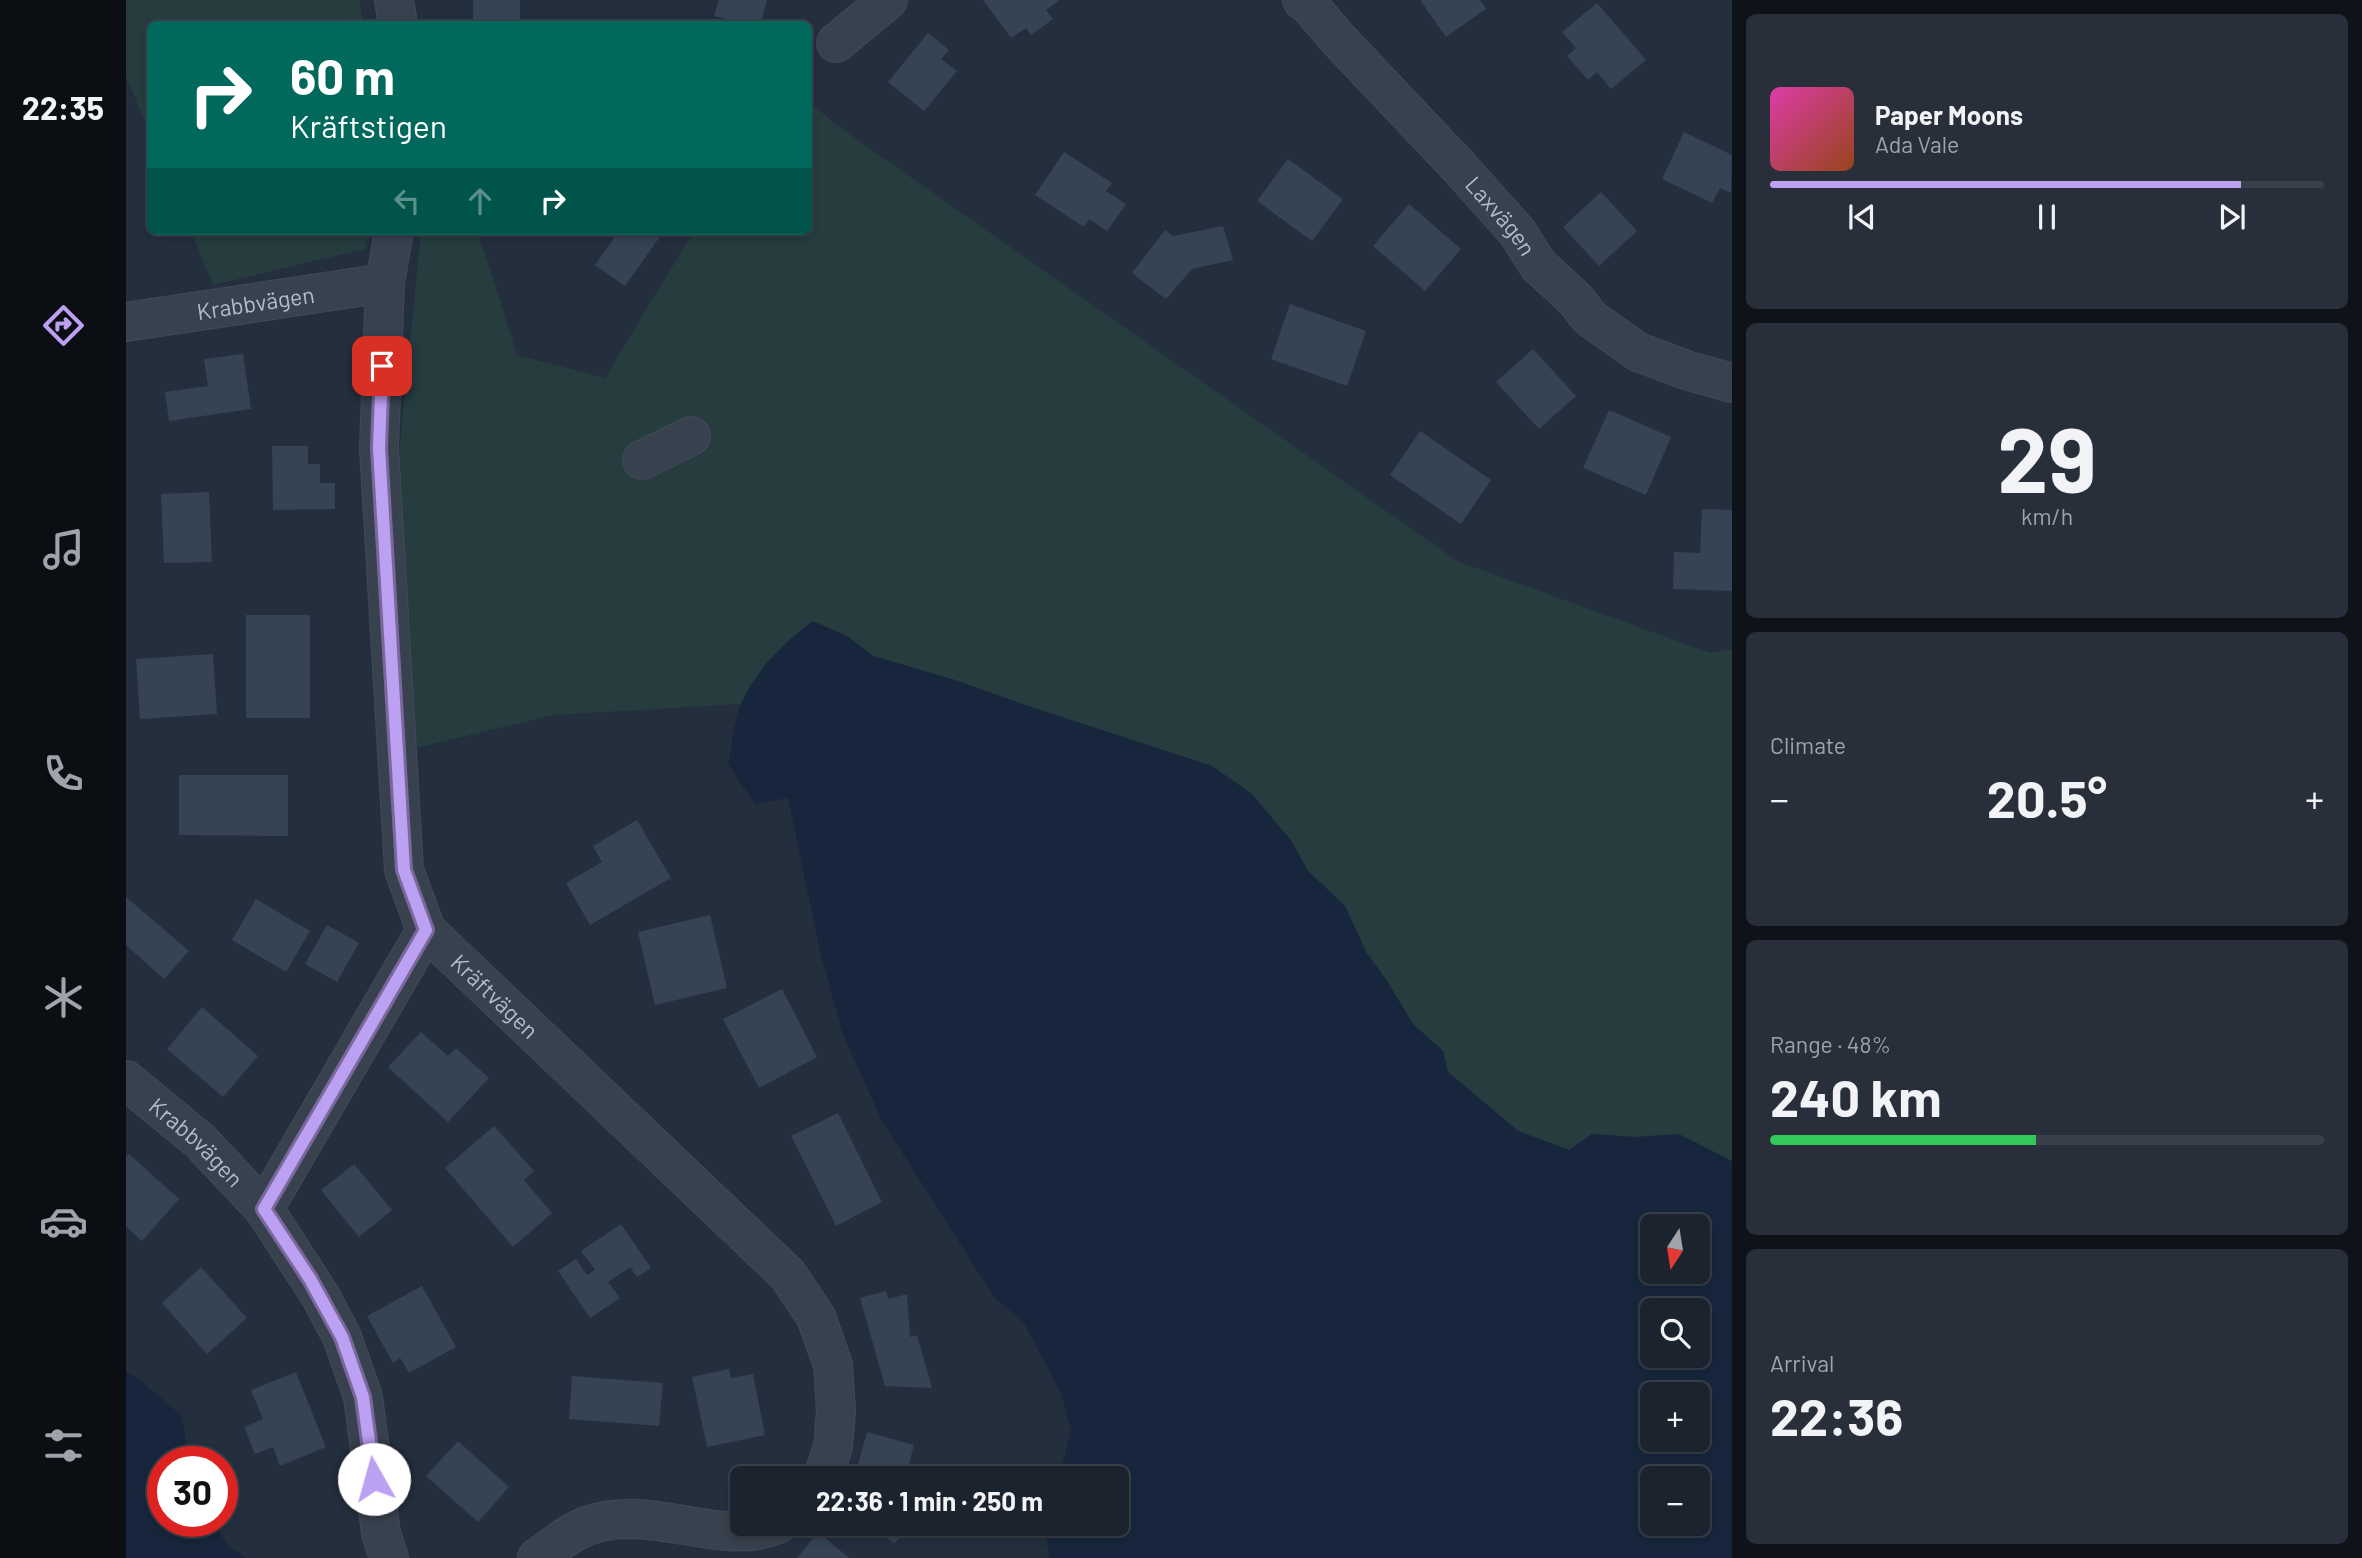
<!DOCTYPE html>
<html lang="en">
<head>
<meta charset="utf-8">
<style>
  body { margin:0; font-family:Barlow,sans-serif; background:#282f3a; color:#f1f3f6; height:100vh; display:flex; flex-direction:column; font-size:26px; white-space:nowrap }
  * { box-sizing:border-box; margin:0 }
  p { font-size:23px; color:#a0a4aa }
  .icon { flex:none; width:38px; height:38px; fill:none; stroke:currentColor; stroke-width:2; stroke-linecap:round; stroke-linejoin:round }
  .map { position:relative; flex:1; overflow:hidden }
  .panel { display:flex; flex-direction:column; gap:14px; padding:14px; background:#0f1319; width:630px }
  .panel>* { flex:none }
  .banner { position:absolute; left:21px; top:21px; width:665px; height:214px; border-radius:10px; box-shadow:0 4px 10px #0003,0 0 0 2px #39404a; background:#00695c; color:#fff; overflow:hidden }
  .needle { width:46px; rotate:192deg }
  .tools { position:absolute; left:1514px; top:1214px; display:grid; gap:14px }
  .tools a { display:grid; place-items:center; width:70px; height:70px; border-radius:10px; background:#1b232e; box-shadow:0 4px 10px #0003,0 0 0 2px #39404a; font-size:35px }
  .speed { position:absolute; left:21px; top:1446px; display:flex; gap:14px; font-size:35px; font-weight:700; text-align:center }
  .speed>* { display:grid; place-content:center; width:91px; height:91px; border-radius:50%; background:#1b232e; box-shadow:0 4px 10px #0003,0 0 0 2px #39404a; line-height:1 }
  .speed .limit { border:10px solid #d22; background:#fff; color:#111 }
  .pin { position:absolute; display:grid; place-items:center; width:60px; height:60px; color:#fff; margin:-30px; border-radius:14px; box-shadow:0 4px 10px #0006 }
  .me { position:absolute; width:77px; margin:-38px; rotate:353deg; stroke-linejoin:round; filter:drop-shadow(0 0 5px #0008) }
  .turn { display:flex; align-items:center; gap:24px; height:147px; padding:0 28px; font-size:32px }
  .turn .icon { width:91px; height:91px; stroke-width:2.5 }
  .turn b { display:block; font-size:49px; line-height:60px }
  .lanes { display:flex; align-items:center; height:66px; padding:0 28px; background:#0003; justify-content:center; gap:35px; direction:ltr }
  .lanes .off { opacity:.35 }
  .big { font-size:52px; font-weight:700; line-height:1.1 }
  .panel .tile { flex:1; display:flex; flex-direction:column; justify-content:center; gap:10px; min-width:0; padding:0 24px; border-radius:10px; background:#282f3a }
  .panel .dial { align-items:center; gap:0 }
  .dial b { font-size:91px; line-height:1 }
  .song { display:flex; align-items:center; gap:21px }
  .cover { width:84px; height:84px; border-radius:10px; background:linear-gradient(135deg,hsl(320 70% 55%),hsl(20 70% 35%)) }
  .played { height:7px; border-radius:4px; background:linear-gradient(90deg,#bca0f2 85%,#39404a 85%) }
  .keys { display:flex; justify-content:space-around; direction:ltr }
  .heat { display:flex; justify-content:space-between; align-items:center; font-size:38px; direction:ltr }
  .charge { height:10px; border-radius:5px; background:linear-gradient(90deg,#34c759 48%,#39404a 0) }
  .trip { position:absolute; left:604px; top:1466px; width:399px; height:70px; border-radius:10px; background:#1b232e; box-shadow:0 4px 10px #0003,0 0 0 2px #39404a; font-weight:700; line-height:70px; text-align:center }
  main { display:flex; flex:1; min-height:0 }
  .dock { display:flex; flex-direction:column; width:126px; justify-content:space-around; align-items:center; background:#0b0e12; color:#a0a4aa }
  .dock .icon { width:49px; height:49px }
  .dock .selected { color:#bca0f2 }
  .dock b { font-size:32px; color:#f1f3f6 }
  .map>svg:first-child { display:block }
  .green { fill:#263c3f }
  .water { fill:#17263c; fill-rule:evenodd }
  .building { fill:#364354 }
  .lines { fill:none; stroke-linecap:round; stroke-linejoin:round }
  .minor-casing { stroke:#414a57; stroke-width:40 }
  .minor { stroke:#38414e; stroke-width:38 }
  .route-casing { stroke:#7a689d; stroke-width:18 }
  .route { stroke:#bca0f2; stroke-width:12 }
  .labels { text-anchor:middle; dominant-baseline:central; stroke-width:7; stroke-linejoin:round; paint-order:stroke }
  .street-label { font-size:23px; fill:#b4bcc9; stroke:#1d2633 }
</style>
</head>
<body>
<main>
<nav class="dock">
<b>22:35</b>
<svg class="icon selected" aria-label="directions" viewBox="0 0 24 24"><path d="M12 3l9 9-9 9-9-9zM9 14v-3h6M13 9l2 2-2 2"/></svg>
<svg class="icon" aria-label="music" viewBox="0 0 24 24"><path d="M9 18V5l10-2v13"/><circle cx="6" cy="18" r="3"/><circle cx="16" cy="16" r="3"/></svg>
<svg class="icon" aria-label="phone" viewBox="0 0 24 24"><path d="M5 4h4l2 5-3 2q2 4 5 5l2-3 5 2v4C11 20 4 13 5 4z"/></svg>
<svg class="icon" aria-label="climate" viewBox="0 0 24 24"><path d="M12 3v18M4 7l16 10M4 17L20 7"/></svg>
<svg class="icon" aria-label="car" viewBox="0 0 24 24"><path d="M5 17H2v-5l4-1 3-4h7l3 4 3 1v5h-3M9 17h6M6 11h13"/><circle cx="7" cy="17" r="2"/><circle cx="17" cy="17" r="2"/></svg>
<svg class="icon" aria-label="filters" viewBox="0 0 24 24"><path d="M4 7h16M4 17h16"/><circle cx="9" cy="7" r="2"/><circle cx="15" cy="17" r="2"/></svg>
</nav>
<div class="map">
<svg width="1606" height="1558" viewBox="0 0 1606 1558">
  <rect width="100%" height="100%" fill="#242f3e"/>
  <path class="green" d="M0,0H233L238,24H24V134L0,76Z
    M691,108L709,124L1331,561L1584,653L1606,649V1161L1508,1137L1466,1134L1443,1150L1392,1131L1322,1072L1317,1051L1287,1024L1261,981L1240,952L1219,906L1182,871L1164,839L1086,766L899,705L829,680L747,656L721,636L642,660L615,704L427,715L286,749L271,477L295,231H350L365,271L391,355L479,378L568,231H682L683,109Z
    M65,231H242L239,249L87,285Z"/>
  <path class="water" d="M687,621L721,636L747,656L829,680L899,705L1086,766L1126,794L1164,839L1182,871L1219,906L1240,952L1261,981L1287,1024L1317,1051L1322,1072L1392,1131L1443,1150L1466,1134L1508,1137L1553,1134L1606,1161V1558H923L920,1532L922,1524H990V1479H933L945,1430L935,1393L898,1323L868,1297L756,1121L716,1032L694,951L662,798L629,804L602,764C606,745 608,722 615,704C629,671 658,642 687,621ZM1526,1227H1572V1272H1526ZM1526,1311H1572V1356H1526ZM1526,1395H1572V1440H1526ZM1526,1479H1572V1524H1526Z
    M0,1372L14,1380L55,1415L64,1461H37V1521H85L103,1546L120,1558H0Z"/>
  <path class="building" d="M347,0H394V24H347Z
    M593,0H641L634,24H618L588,16Z
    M857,0H934L920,10L927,19L905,35L900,28L885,38Z
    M1294,0H1354L1360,9L1320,37Z
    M1471,3L1520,60L1485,89L1471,72L1462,80L1441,56L1450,48L1436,32Z
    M802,33L823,50L815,59L831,71L798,111L762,82Z
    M1558,132L1606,155L1605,193L1594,188L1586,203L1536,179Z
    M938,152L986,183L980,191L1000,204L981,231L963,219L958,227L909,195Z
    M1162,159L1217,199L1186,241L1131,201Z
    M1475,192L1511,231L1473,266L1437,227Z
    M1283,204L1335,249L1299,291L1247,246Z
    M1097,226L1107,260L1066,269L1040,299L1006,273L1039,230L1047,236Z
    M493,231H538L499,286L469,265Z
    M1164,304L1240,331L1221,386L1145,359Z
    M1407,349L1450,396L1413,429L1370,382Z
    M117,354L125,409L43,421L39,392L82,386L78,359Z
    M1483,410L1545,437L1520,495L1457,468Z
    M1294,431L1365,480L1335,524L1264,475Z
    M146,446H182V464H194V483H209V509L147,510Z
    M83,492L86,562L38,563L35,494Z
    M1576,509L1606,510V591L1547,589L1548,552L1574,553Z
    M120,615H184V718H120Z
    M87,654L91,714L14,719L10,659Z
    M53,775H162V836L53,835Z
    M511,820L545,878L464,925L440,883L476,862L467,846Z
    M0,897L63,951L38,979L0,945Z
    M130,899L184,931L160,972L106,940Z
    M584,915L601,988L529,1005L512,932Z
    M201,925L233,943L211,982L179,964Z
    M656,989L691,1057L633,1088L597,1019Z
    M76,1007L132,1056L97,1097L41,1049Z
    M295,1032L322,1056L330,1048L363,1078L322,1122L262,1067Z
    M712,1113L756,1202L710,1226L665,1136Z
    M368,1126L408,1171L398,1180L426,1213L387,1247L319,1168Z
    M3,1154L53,1199L16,1241L0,1226V1157Z
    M228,1164L266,1210L233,1237L195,1190Z
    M495,1224L525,1268L511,1277L504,1267L482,1282L494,1298L464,1318L432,1271L450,1259L461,1275L469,1270L455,1251Z
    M75,1267L121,1318L81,1354L36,1303Z
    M296,1286L330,1347L283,1373L274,1358L267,1363L241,1316Z
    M760,1291L763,1299L781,1294L784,1337L791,1335L806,1388L759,1386L734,1298Z
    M603,1369L605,1378L627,1374L639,1435L581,1447L566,1377Z
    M170,1372L200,1447L154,1466L147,1447L129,1454L118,1427L137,1419L125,1390Z
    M446,1376L537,1383L533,1426L443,1419Z
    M741,1432L788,1445L779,1479H728Z
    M332,1441L383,1487L352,1522L300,1476Z
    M744,1524H785L768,1544Z
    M692,1532L723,1558H671Z"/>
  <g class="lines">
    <g class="minor-casing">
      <g id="minor">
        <path d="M268,0L272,24"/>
        <path id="s1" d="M1176,0L1183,5L1213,40L1334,168L1392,233L1412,265L1449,299L1464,318L1512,352L1563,371L1606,383"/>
        <path d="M710,43L762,0"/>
        <path id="s2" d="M268,231L259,283L253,448L278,870L300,930L662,1275L690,1317L707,1365L710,1412L707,1447L696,1479"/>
        <path id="s3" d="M0,322L259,283"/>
        <path d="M516,460L565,436"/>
        <path id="s4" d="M0,1080L74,1141L138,1209L195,1297L216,1337L237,1397L255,1533L263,1558"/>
        <path d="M138,1209L300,930"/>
        <path d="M411,1558C426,1548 443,1532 461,1526C524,1502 596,1549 652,1524"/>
      </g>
    </g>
    <use href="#minor" class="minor"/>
  </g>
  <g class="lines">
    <g class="route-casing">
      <path id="route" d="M248,1479L237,1397L216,1337L184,1279L138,1209L300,930L278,870L253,448L256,366"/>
    </g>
    <use href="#route" class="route"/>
  </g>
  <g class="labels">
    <g class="street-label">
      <text stroke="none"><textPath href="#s1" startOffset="294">Laxvägen</textPath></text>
      <text stroke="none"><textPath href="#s3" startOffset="131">Krabbvägen</textPath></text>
      <text stroke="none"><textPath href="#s2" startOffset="800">Kräftvägen</textPath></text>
      <text stroke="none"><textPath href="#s4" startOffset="94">Krabbvägen</textPath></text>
    </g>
  </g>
</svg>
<div class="tools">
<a><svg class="needle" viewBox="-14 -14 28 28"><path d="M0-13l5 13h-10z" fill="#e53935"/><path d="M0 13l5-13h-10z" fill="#a0a4aa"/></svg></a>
<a><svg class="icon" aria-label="search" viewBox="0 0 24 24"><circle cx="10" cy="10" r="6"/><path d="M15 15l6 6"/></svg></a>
<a>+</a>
<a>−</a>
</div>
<div class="speed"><div class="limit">30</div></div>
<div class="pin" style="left:256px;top:366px;background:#d93025"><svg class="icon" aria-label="arrive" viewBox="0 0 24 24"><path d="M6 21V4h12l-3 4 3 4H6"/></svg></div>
<svg class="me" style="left:248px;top:1479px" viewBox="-20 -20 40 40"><circle r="19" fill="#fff"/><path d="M0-13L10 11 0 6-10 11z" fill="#bca0f2"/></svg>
<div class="trip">22:36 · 1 min · 250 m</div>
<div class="banner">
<div class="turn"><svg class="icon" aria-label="right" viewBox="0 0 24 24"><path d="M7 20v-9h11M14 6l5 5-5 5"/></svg><div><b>60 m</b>Kräftstigen</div></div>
<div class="lanes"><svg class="icon off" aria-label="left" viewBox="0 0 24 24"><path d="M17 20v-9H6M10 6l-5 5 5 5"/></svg><svg class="icon off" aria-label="ahead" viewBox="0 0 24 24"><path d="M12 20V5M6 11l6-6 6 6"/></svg><svg class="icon" aria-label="right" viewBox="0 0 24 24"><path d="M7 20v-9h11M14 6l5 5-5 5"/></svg></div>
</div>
</div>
<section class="panel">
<div class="tile">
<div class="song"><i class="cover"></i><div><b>Paper Moons</b><p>Ada Vale</p></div></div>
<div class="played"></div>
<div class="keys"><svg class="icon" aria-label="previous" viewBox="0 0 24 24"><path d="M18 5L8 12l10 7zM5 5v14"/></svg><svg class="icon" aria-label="pause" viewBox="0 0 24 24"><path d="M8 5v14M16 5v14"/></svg><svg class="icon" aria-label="next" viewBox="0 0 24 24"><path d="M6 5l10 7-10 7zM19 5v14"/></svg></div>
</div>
<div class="tile dial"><b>29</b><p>km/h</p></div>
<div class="tile"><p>Climate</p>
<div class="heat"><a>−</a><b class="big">20.5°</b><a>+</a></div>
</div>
<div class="tile"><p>Range · 48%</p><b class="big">240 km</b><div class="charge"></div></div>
<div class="tile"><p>Arrival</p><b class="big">22:36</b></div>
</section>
</main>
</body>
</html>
